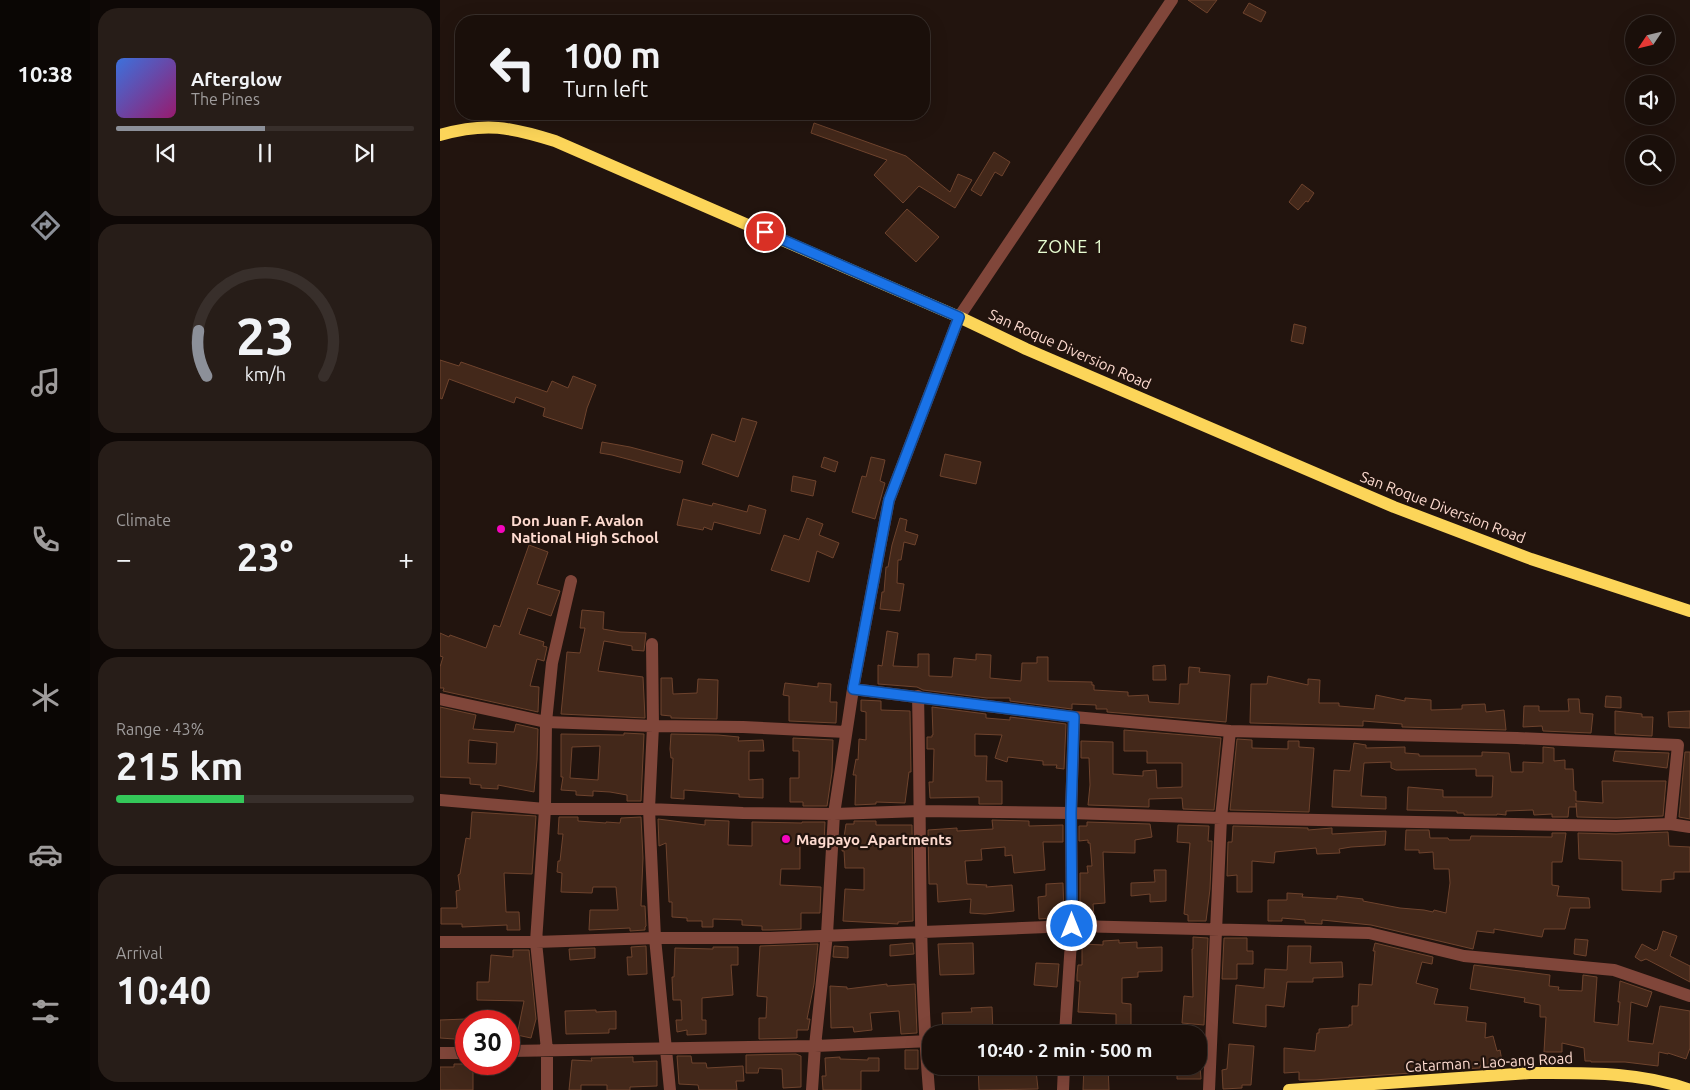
<!DOCTYPE html>
<html lang="en">
<head>
<meta charset="utf-8">
<style>
  body { margin:0; font-family:Ubuntu,sans-serif; background:#271d18; color:#f1f3f6; height:100vh; display:flex; flex-direction:column; font-size:19px; white-space:nowrap }
  * { box-sizing:border-box; margin:0 }
  p { font-size:16px; color:#9f9c9c }
  .icon { flex:none; width:28px; height:28px; fill:none; stroke:currentColor; stroke-width:2; stroke-linecap:round; stroke-linejoin:round }
  .map { position:relative; flex:1; overflow:hidden }
  .details { display:flex; flex-direction:column; gap:8px; padding:8px; background:#0e0806; width:350px }
  .details>* { flex:none }
  .banner { position:absolute; left:15px; top:15px; width:475px; height:105px; border-radius:20px; box-shadow:0 5px 20px #0002,0 0 0 1px #382f2b; background:#1a0f0a; color:#f1f3f6; overflow:hidden }
  .needle { width:32px; rotate:235deg }
  .tools { position:absolute; left:1185px; top:15px; display:grid; gap:10px }
  .tools a { display:grid; place-items:center; width:50px; height:50px; border-radius:50%; background:#1a0f0a; box-shadow:0 5px 20px #0002,0 0 0 1px #382f2b; font-size:25px }
  .speed { position:absolute; left:15px; top:1010px; display:flex; gap:10px; font-size:25px; font-weight:700; text-align:center }
  .speed>* { display:grid; place-content:center; width:65px; height:65px; border-radius:50%; background:#1a0f0a; box-shadow:0 5px 20px #0002,0 0 0 1px #382f2b; line-height:1 }
  .speed .limit { border:8px solid #d22; background:#fff; color:#111 }
  .pin { position:absolute; display:grid; place-items:center; width:42px; height:42px; color:#fff; margin:-21px; border:2px solid #fff; border-radius:50%; box-shadow:0 1px 5px #0007 }
  .me { position:absolute; width:55px; margin:-28px; rotate:0deg; stroke-linejoin:round; filter:drop-shadow(0 0 4px #0008) }
  .turn { display:flex; align-items:center; gap:18px; height:105px; padding:0 25px; font-size:22px }
  .turn .icon { width:65px; height:65px; stroke-width:2.5 }
  .turn b { display:block; font-size:35px; line-height:42px }
  .big { font-size:38px; font-weight:700; line-height:1.1 }
  .details .card { flex:1; display:flex; flex-direction:column; justify-content:center; gap:8px; min-width:0; padding:0 18px; border-radius:20px; background:#271d18 }
  .details .dial { align-items:center; gap:0 }
  .dial svg { height:130px; overflow:visible; fill:none; stroke:#382f2b; stroke-width:7; stroke-linecap:round; text-anchor:middle }
  .dial text { fill:#f1f3f6; stroke:none }
  .song { display:flex; align-items:center; gap:15px }
  .cover { width:60px; height:60px; border-radius:8px; background:linear-gradient(135deg,hsl(220 70% 55%),hsl(320 70% 35%)) }
  .played { height:5px; border-radius:2px; background:linear-gradient(90deg,#8c9099 50%,#382f2b 50%) }
  .keys { display:flex; justify-content:space-around; direction:ltr }
  .heat { display:flex; justify-content:space-between; align-items:center; font-size:28px; direction:ltr }
  .charge { height:8px; border-radius:4px; background:linear-gradient(90deg,#34c759 43%,#382f2b 0) }
  .trip { position:absolute; left:482px; top:1025px; width:285px; height:50px; border-radius:20px; background:#1a0f0a; box-shadow:0 5px 20px #0002,0 0 0 1px #382f2b; font-weight:700; line-height:50px; text-align:center }
  main { display:flex; flex:1; min-height:0 }
  .tabs { display:flex; flex-direction:column; width:90px; justify-content:space-around; align-items:center; background:#0a0604; color:#9f9c9c }
  .tabs .icon { width:35px; height:35px }
  .tabs .selected { color:#8c9099 }
  .tabs b { font-size:22px; color:#f1f3f6 }
  .map>svg:first-child { display:block }
  .building { fill:#43281a; stroke:#6e432d; fill-rule:evenodd }
  .lines { fill:none; stroke-linecap:round; stroke-linejoin:round }
  .minor { stroke:#80463a; stroke-width:12 }
  .major { stroke:#fcd559; stroke-width:12 }
  .route-casing { stroke:#114b97; stroke-width:12 }
  .route { stroke:#1a73e8; stroke-width:9 }
  .poi-dot { fill:#f505bd; stroke:#22140e; stroke-width:2 }
  .labels { text-anchor:middle; dominant-baseline:central; stroke-width:4.5; stroke-linejoin:round; paint-order:stroke }
  .street-label { font-size:15px; fill:#fedbd0; stroke:#22140e }
  .poi-label { font-size:15px; font-weight:bold; fill:#fedbd0; stroke:#22140e; text-anchor:start }
  .quarter-label { font-size:18px; letter-spacing:1px; fill:#e8fed2; stroke:#22140e }
</style>
</head>
<body>
<main>
<nav class="tabs">
<b>10:38</b>
<svg class="icon selected" aria-label="directions" viewBox="0 0 24 24"><path d="M12 3l9 9-9 9-9-9zM9 14v-3h6M13 9l2 2-2 2"/></svg>
<svg class="icon" aria-label="music" viewBox="0 0 24 24"><path d="M9 18V5l10-2v13"/><circle cx="6" cy="18" r="3"/><circle cx="16" cy="16" r="3"/></svg>
<svg class="icon" aria-label="phone" viewBox="0 0 24 24"><path d="M5 4h4l2 5-3 2q2 4 5 5l2-3 5 2v4C11 20 4 13 5 4z"/></svg>
<svg class="icon" aria-label="climate" viewBox="0 0 24 24"><path d="M12 3v18M4 7l16 10M4 17L20 7"/></svg>
<svg class="icon" aria-label="car" viewBox="0 0 24 24"><path d="M5 17H2v-5l4-1 3-4h7l3 4 3 1v5h-3M9 17h6M6 11h13"/><circle cx="7" cy="17" r="2"/><circle cx="17" cy="17" r="2"/></svg>
<svg class="icon" aria-label="filters" viewBox="0 0 24 24"><path d="M4 7h16M4 17h16"/><circle cx="9" cy="7" r="2"/><circle cx="15" cy="17" r="2"/></svg>
</nav>
<section class="details">
<div class="card">
<div class="song"><i class="cover"></i><div><b>Afterglow</b><p>The Pines</p></div></div>
<div class="played"></div>
<div class="keys"><svg class="icon" aria-label="previous" viewBox="0 0 24 24"><path d="M18 5L8 12l10 7zM5 5v14"/></svg><svg class="icon" aria-label="pause" viewBox="0 0 24 24"><path d="M8 5v14M16 5v14"/></svg><svg class="icon" aria-label="next" viewBox="0 0 24 24"><path d="M6 5l10 7-10 7zM19 5v14"/></svg></div>
</div>
<div class="card dial"><svg viewBox="0 0 100 80">
<path d="M14 69A42 42 0 1 1 86 69"/>
<path d="M14 69A42 42 0 0 1 9 41" stroke="#8c9099"/>
<text x="50" y="56" font-size="32" font-weight="700">23</text>
<text x="50" y="72" font-size="11">km/h</text>
</svg></div>
<div class="card"><p>Climate</p>
<div class="heat"><a>−</a><b class="big">23°</b><a>+</a></div>
</div>
<div class="card"><p>Range · 43%</p><b class="big">215 km</b><div class="charge"></div></div>
<div class="card"><p>Arrival</p><b class="big">10:40</b></div>
</section>
<div class="map">
<svg width="1250" height="1090" viewBox="0 0 1250 1090">
  <rect width="100%" height="100%" fill="#22140e"/>
  <path class="building" d="M748,0H777L767,13Z
    M809,3L826,12L821,22L803,13Z
    M374,123L466,156L510,192L518,174L532,180L515,208L479,186L463,203L434,175L447,160L371,133Z
    M554,152L570,162L562,176L555,172L541,196L531,190Z
    M862,184L874,193L868,202L866,201L858,210L849,202Z
    M467,209L499,237L476,262L445,233Z
    M854,324L866,327L863,344L851,341Z
    M0,360L19,366L21,362L107,392L112,381L128,388L133,376L156,385L147,408L142,429L103,416L105,408L76,397L74,403L9,379L2,399L0,398Z
    M302,418L317,422L298,477L262,464L272,434L295,442Z
    M162,442L190,447L243,461L240,473L172,455L160,453Z
    M505,454L541,462L536,484L500,476Z
    M384,457L398,462L395,472L381,467Z
    M431,457L445,460L440,481L445,483L435,519L412,512L422,476L426,477Z
    M353,476L376,481L373,496L351,491Z
    M243,499L272,506L273,503L307,512L309,505L326,510L320,534L274,522L272,530L264,527L263,530L237,525Z
    M367,518L383,524L379,535L399,543L393,558L377,551L369,582L331,570L344,535L359,540Z
    M460,518L467,520L465,531L478,535L475,545L464,542L461,560H458L457,583L464,584L460,611L440,609L442,592H444L446,567H448L452,545Z
    M89,545L108,552L97,584L120,591L111,616L88,608L79,634L104,642L103,646L107,647L104,661L97,659L90,686L99,687L98,712L3,691L4,688H0V667L3,657L0,656V633L9,637L10,635L46,648L54,625L60,627Z
    M142,610L164,612L163,629L180,632L206,633L204,651L192,650V646L164,641L158,671L203,677L205,718L121,714L127,652L140,653L145,628H140Z
    M447,631L458,633L453,666L478,667V654H489V676L512,677L514,658L536,660V654L551,655L550,678L581,681L582,663H597V657H608V681L652,682V685H654V690L688,692V696L708,695L709,702L739,704L740,684H748L749,667L760,668L759,672L790,675L786,722L667,712V709H656V705L632,704V709L570,701V698H547L483,690L477,687L438,684V665L442,666Z
    M725,665L726,680H713V666Z
    M828,676L868,685V679L880,680L879,703H899V706L934,709L936,695L965,701V698L991,700V710L1022,709V705L1045,704L1046,712L1064,710L1066,730L962,727V724L923,721V726L810,723L811,684H827Z
    M221,678H232L233,694L257,693L258,679L278,680L277,719L231,718V716L221,715Z
    M345,683L378,687V683L391,684L390,702H397L396,723L349,721V696L343,695Z
    M1166,696L1181,697V708L1165,707Z
    M1128,699H1139L1140,713L1153,714L1151,733L1103,731L1102,726L1083,727L1084,706H1099V711H1129Z
    M421,700L441,701V710L470,711L471,772H469L465,803L436,802V804L415,805L416,775H413L416,759L418,760L419,739L426,740V712L421,711Z
    M0,707L36,715L33,729L74,732L76,724L98,729L97,760L94,792L58,785V789L41,788V785L30,784V778L0,777ZM29,740L57,743L56,764L28,763Z
    M492,707L546,714V718L570,720V717L626,724L624,769L616,768L617,765H603V761L568,757L567,762L555,758L562,735L535,734V756H547L546,781H562V804H539V797L490,798L489,782H493L494,749H487V737H492V735H493Z
    M1175,711L1202,714V717H1213L1212,736L1175,734Z
    M1250,711V728L1229,727L1228,712Z
    M684,730L781,738L774,810L743,809L742,798L709,799V807L648,805L650,785L649,758H641V741L673,742V774L703,776V771L716,770L717,788L742,787V763H707V751H684Z
    M184,733L204,734L201,801H187V795L170,792L153,791V796L136,795V791L121,790L123,777H121V734L184,735ZM160,746L158,780L130,778L132,747Z
    M231,734L278,735L299,737L298,741L323,740L324,751H309V780L323,779V798L299,797V794L244,790V799L231,798L233,758H231L230,749Z
    M353,738L393,740L392,772L387,806H363V802H350V778H359V751H353Z
    M797,739L812,740V748L848,749V741H859V747L874,748L869,812L790,810Z
    M914,743L926,745V748L965,747V753L979,754V756H1042V752L1069,753L1071,772H1083V762L1103,763V747L1114,748V761L1125,760V769H1133L1134,791H1136V801L1163,803L1162,781H1226L1223,816L1176,818L1137,817L1136,803V807H1129L1128,817H1112V814L1094,815L1093,810L1066,811V815L1057,814V815H1024V813H1017V811L967,810L968,787L1003,790V797H1052L1053,776H1036V769L956,770L951,768V762L924,763L921,796L946,797V809L892,807L894,770L910,771Z
    M1175,751L1229,753L1227,768L1173,761Z
    M1245,752H1250V819L1239,817Z
    M32,812L96,816L92,874L64,873L66,912H79L80,930H67V925L22,927V924H1V908H17L16,891L20,890L18,875L20,874L26,838L30,839Z
    M119,817H138V821L166,823V822L180,823L181,818L201,817L203,858L201,906H205L206,926L205,927V930L190,931V928L149,930L150,910H178L176,887H153L152,893L121,892L122,873L117,872L118,861H120L123,834H118Z
    M218,819L265,825V820L289,821L288,845L312,846V822L362,823V822H385L384,843H360V869H341L340,885L381,887L380,913H361V929L330,930H322V926L302,925V920L273,919V927H262V921H247V918L232,917V902H229L226,843L219,846Z
    M552,820L589,821V826L623,825V842H603L605,870L574,873L572,855L565,856V847L541,849L542,860L525,861L527,884L547,885L546,887L572,885L574,911L545,914L530,913L531,899L498,902L497,884H489L488,830L517,828V831L553,829Z
    M414,821H436V825H472L473,921L458,922V924L403,921L405,889L424,890V868H405L404,851H402L406,824H414Z
    M647,822L710,824L712,837L695,840V853L663,852L665,903L653,904L654,916L642,917L640,916V873H648L647,866H652L650,843H648V840L639,841V826H647Z
    M738,825L769,826L768,841H772L770,889L766,921H748V915L744,914L750,843L737,842Z
    M793,826L868,828V830L892,828V834L946,831L945,845L911,847L899,849L900,853L877,854L876,848L835,852L834,863L812,861V892H797V875L787,876L788,842H792Z
    M966,830H989L990,838H1008L1009,840H1030L1031,836L1112,837V833H1126L1122,862H1112V885L1119,886L1117,896L1149,898L1150,908H1130L1125,929H1104L1102,937L1054,929V933L1037,931L1033,949L931,925L882,920V924L865,923V920L842,918V921H828V900H847V893L863,894L862,897L897,899V896L923,899V901L960,908L984,910L993,912L994,910L1006,913L1010,883L1009,869H994L993,852L979,853V850H965Z
    M1228,832L1229,846L1250,847V872H1234V879L1221,880V892L1182,890V861L1139,859L1138,833L1176,834Z
    M714,870H726V901L710,902V894L691,896V883L715,882Z
    M623,883L624,917L599,919L598,897L606,896V884Z
    M1223,931L1237,936L1230,956L1250,966V982L1206,959L1201,961L1195,957L1202,944L1215,951L1216,949L1217,950Z
    M753,937L768,938L764,1025L742,1023L744,996L753,997L752,949H753Z
    M784,938H807V951H813V964H797V979H782Z
    M1135,939L1148,940L1146,956L1134,954Z
    M679,940V943L697,942V948L722,947V971L698,972V977L682,978V1003L691,1004V1027H676V1014L638,1012L640,981H637V975L638,965H642V944L663,945V941Z
    M473,943L474,954L450,956V945Z
    M533,943L534,974L500,975L498,944Z
    M935,943L993,957L992,964L982,962L976,983L998,989L994,1004L1028,1007L1026,1021L1046,1023L1045,1038L1053,1036L1057,1051L1060,1050L1062,1061L1049,1063V1064L1040,1066V1068L874,1080H859V1072L844,1073V1048L875,1051L877,1033H879V1029L909,1027V1025H912V1006H918L919,984L932,985L935,951H933Z
    M378,944L374,984L367,1019H370L368,1030H357V1038L319,1039V1018H326L327,997L317,996L320,946Z
    M206,946L207,974L188,975L187,957H192L191,947Z
    M394,946L408,947V958L393,957Z
    M848,946H871L870,963L902,962L903,977L873,978V982H847L844,1007L826,1005V1027L793,1023L796,985L824,988L825,969L847,970Z
    M273,947H298V965H291L293,995L262,998V1020H266V1034L247,1035V1030L237,1032L236,1020H242L241,1000H233L232,977H234L235,948L273,949Z
    M155,948V958L130,960L129,949Z
    M73,950H89L96,1019L91,1038L77,1035L84,1001L37,1000V982H49L51,955L73,957Z
    M596,963L619,964L617,987L594,985Z
    M1034,965L1110,975L1109,986L1119,987L1118,990L1142,991L1143,975L1157,977L1154,1022L1178,1025L1180,1002H1178L1180,981L1212,992L1207,1007L1191,1002L1188,1041L1213,1044L1220,1006L1250,1011V1048L1246,1059L1228,1053V1054L1219,1052L1218,1066L1185,1062H1151V1061H1145L1144,1048L1122,1043V1052H1104L1106,1017H1100V1005L1084,1002L1085,998L1030,989Z
    M447,984V986L475,984L477,1033L461,1034L459,1011L430,1013L432,1030L414,1032L413,1027L391,1028L390,986L407,987V989Z
    M552,1007L553,1032L519,1034V1031L503,1032L502,1013L532,1012L531,1008Z
    M156,1010V1012L176,1011V1029H169V1033L126,1034L125,1011Z
    M26,1019V1040L15,1041V1039L0,1038V1020Z
    M789,1044L814,1046L811,1085H802V1088L783,1089L782,1070L787,1069Z
    M465,1050H478V1069H465Z
    M356,1054L361,1056V1087L343,1088L342,1069L319,1068L318,1073H306V1055Z
    M237,1056H251L252,1063H266L267,1068L303,1066L304,1081H296L297,1090H259L258,1085L239,1084Z
    M193,1057V1062L217,1061V1086L190,1087V1090H167V1085H141V1090H129L132,1060L152,1061L151,1058Z
    M400,1057V1059L428,1060V1058H439V1071H421V1090H383L382,1076H386L385,1058Z
    M14,1064H33V1090H0V1067H14Z
    M538,1066H573V1068L589,1066L590,1071L596,1070L598,1089L539,1090Z
    M644,1066H668L669,1090H643Z
    M737,1066H760L761,1079H737Z"/>
  <g class="lines">
    <path class="minor" d="M212,644L213,726L209,809L215,938L230,1090
      M413,689L634,717L790,731L1077,738L1238,745L1230,824
      M478,696C481,827 478,959 489,1090
      M0,699L106,722L213,726L303,727L406,732
      M0,800L105,809H209L303,813L394,814L480,811L631,813L781,818L1176,826L1230,824L1250,827
      M0,942H96L215,938H330L632,926L929,933L1024,956L1174,970L1250,996
      M625,1034L632,926L631,813L634,717
      M69,1051L375,1046L491,1041
      M0,1053H26
      M107,1090V1050L96,942L105,809L106,722L112,663L131,581
      M372,1090L375,1046L387,934L394,814L413,689L449,500L519,317L732,0
      M623,1090L624,1066
      M769,1090L781,818L790,731"/>
    <path class="major" d="M0,135C46,122 70,127 115,141L519,317L586,349L954,507L1091,559L1250,611
      M849,1090L1090,1073C1143,1073 1200,1071 1250,1090"/>
  </g>
  <g class="lines">
    <g class="route-casing">
      <path id="route" d="M325,232L519,317L449,500L413,689L634,717L631,813L632,926"/>
    </g>
    <use href="#route" class="route"/>
  </g>
  <g class="poi-dot">
    <circle cx="61" cy="529" r="5"/>
    <circle cx="346" cy="839" r="5"/>
  </g>
  <g class="labels">
    <g class="street-label">
      <text transform="translate(630 349) rotate(24)">San Roque Diversion Road</text>
      <text transform="translate(1003 507) rotate(21)">San Roque Diversion Road</text>
      <text transform="translate(1049 1062) rotate(-3)">Catarman - Lao-ang Road</text>
    </g>
    <g class="poi-label">
      <text x="71" y="520">Don Juan F. Avalon<tspan x="71" dy="17">National High School</tspan></text>
      <text x="356" y="839">Magpayo_Apartments</text>
    </g>
    <g class="quarter-label">
      <text x="631" y="246">ZONE 1</text>
    </g>
  </g>
</svg>
<div class="tools">
<a><svg class="needle" viewBox="-14 -14 28 28"><path d="M0-13l5 13h-10z" fill="#e53935"/><path d="M0 13l5-13h-10z" fill="#9f9c9c"/></svg></a>
<a><svg class="icon" aria-label="sound" viewBox="0 0 24 24"><path d="M4 9h4l5-4v14l-5-4H4zM17 9q2 3 0 6"/></svg></a>
<a><svg class="icon" aria-label="search" viewBox="0 0 24 24"><circle cx="10" cy="10" r="6"/><path d="M15 15l6 6"/></svg></a>
</div>
<div class="speed"><div class="limit">30</div></div>
<div class="pin" style="left:325px;top:232px;background:#d93025"><svg class="icon" aria-label="arrive" viewBox="0 0 24 24"><path d="M6 21V4h12l-3 4 3 4H6"/></svg></div>
<svg class="me" style="left:632px;top:926px" viewBox="-20 -20 40 40"><circle r="17" fill="#1a73e8" stroke="#fff" stroke-width="3"/><path d="M0-11L8 9 0 5-8 9z" fill="#fff"/></svg>
<div class="trip">10:40 · 2 min · 500 m</div>
<div class="banner">
<div class="turn"><svg class="icon" aria-label="left" viewBox="0 0 24 24"><path d="M17 20v-9H6M10 6l-5 5 5 5"/></svg><div><b>100 m</b>Turn left</div></div>
</div>
</div>
</main>
</body>
</html>
